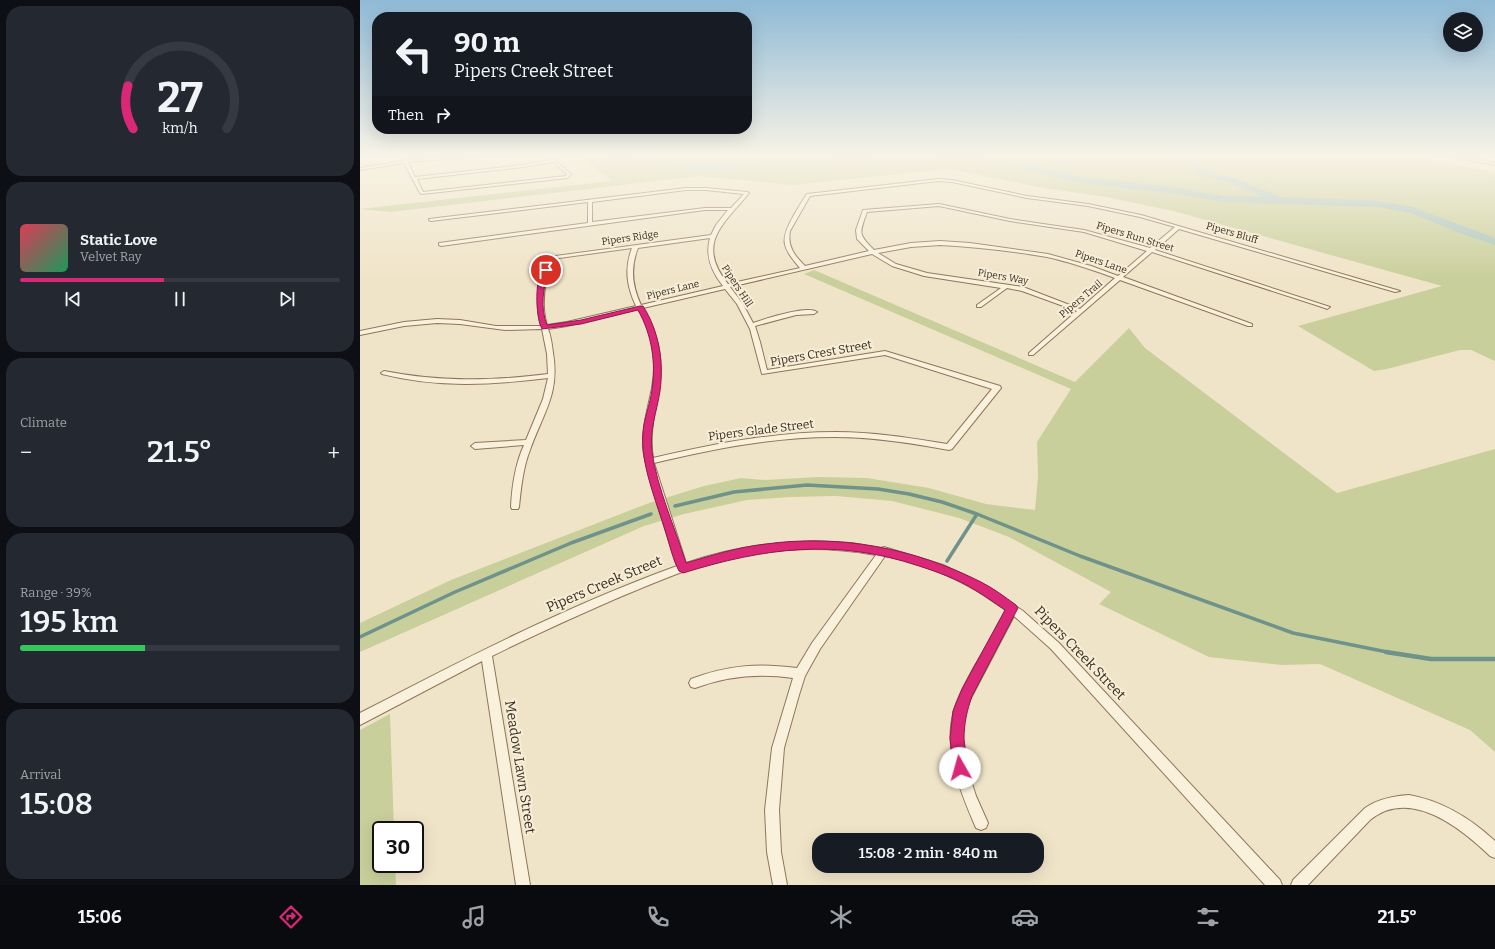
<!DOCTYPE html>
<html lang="en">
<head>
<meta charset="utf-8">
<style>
  body { margin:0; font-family:Bitter,serif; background:#242831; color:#f1f3f6; height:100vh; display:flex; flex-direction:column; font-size:15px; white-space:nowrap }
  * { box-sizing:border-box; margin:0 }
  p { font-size:13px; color:#9ea1a6 }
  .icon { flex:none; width:22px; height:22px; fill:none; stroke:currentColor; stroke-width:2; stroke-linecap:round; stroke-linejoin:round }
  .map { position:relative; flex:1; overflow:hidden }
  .panel { display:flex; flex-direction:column; gap:6px; padding:6px; background:#0d0f14; width:360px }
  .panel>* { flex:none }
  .hud { position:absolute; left:12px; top:12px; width:380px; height:122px; border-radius:16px; box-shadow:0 4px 16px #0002; background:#171b24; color:#f1f3f6; overflow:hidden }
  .buttons { position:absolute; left:1083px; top:12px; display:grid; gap:8px }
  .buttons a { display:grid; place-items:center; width:40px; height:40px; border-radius:50%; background:#171b24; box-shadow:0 4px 16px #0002; font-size:20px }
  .speed { position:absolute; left:12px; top:821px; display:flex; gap:8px; font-size:20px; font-weight:700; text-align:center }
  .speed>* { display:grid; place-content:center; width:52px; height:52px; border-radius:50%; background:#171b24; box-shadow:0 4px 16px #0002; line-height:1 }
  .speed .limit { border:2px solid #111; border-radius:6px; background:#fff; color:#111 }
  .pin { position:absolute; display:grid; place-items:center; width:34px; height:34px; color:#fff; margin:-17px; border:2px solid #fff; border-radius:50%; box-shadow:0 1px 4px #0007 }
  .me { position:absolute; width:44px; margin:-22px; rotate:353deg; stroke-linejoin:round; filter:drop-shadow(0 0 3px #0008) }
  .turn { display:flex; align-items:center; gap:14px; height:84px; padding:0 16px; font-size:18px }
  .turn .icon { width:52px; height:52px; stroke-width:2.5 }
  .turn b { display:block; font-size:28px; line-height:34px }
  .then { display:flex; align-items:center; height:38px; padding:0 16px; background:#0003; gap:8px; font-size:15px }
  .big { font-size:30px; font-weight:600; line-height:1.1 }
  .panel .widget { flex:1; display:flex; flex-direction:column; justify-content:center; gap:6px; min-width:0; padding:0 14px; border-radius:16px; background:#242831 }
  .panel .dial { align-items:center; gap:0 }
  .dial svg { height:104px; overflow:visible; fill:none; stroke:#363941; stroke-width:7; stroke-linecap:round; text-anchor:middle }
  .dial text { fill:#f1f3f6; stroke:none }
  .song { display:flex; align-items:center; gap:12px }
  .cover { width:48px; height:48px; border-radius:6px; background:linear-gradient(135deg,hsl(350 70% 55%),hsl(150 70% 35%)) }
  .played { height:4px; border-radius:2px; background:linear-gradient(90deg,#db2777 45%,#363941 45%) }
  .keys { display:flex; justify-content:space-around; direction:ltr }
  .heat { display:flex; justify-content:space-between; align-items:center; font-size:22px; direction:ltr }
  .charge { height:6px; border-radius:3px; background:linear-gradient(90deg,#34c759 39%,#363941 0) }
  .trip { position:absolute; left:452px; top:833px; width:232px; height:40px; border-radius:16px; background:#171b24; box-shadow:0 4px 16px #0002; font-weight:600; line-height:40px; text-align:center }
  .tabs { display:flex; height:64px; justify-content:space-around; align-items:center; background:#090b0e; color:#9ea1a6 }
  .tabs .icon { width:28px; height:28px }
  .tabs .current { color:#db2777 }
  .tabs b { font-size:18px; color:#f1f3f6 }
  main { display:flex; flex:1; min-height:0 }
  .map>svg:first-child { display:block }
  .green { fill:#c9cf9b }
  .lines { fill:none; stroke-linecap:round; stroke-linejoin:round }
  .stream-far1 { stroke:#6f938a; stroke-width:3.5 }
  .stream { stroke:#6f938a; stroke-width:4.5 }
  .river { fill:#a9c4bc; fill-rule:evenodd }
  .street-casing { stroke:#8d765c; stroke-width:2 }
  .street { fill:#faf1dc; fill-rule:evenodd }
  .route { fill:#db2777; stroke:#8e194d }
  .labels { text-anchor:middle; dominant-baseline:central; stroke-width:4; stroke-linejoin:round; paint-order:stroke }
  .far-street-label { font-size:10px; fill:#3d2e20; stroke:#f7eed8 }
  .street-label { font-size:12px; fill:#3d2e20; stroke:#f7eed8 }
  .near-street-label { font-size:14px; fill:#3d2e20; stroke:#f7eed8 }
</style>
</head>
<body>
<main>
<section class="panel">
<div class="widget dial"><svg viewBox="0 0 100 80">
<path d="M14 69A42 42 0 1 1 86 69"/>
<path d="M14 69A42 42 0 0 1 10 36" stroke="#db2777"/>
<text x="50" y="56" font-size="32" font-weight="700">27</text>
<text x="50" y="72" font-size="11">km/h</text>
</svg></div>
<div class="widget">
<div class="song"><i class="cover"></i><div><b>Static Love</b><p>Velvet Ray</p></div></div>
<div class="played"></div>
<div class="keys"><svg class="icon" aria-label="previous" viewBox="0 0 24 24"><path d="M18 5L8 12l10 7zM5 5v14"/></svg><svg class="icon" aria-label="pause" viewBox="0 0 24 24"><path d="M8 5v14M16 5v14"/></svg><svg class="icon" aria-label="next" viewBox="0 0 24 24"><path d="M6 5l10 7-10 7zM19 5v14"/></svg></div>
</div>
<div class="widget"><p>Climate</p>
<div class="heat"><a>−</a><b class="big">21.5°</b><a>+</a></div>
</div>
<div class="widget"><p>Range · 39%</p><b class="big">195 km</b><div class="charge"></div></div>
<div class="widget"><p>Arrival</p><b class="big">15:08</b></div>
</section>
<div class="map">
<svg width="1135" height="885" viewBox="0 0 1135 885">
  <rect width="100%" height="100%" fill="#f0e4c8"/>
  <path class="green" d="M219,155H700L720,158L715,155H1041L1135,172V361L1111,350H1100L1027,369L1014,371L938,326L1082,286L813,211L746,197L684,188L588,169L433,185L340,176L30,212L0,209L252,181Z
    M454,270L715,382L769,328L785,348L977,493L1135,449V752L1110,730L960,664L922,665L849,657L739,604L751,592L649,537L599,518L532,501L476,496L431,497L387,500L324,514L284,526L0,652V623L91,580L289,503L344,486L381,478L405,480L458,477L507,478L569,488L626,504L675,510L678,476L677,442L711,389L444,274Z
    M30,714L34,830H21V864H35L36,885H0V730Z"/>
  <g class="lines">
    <path class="stream-far1" d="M315,506L374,492L447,485L518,489L549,494L582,502L617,514L720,556L933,633L1032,653
      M587,561L617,514
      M0,637L95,592L211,543L291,514"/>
    <path class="stream" d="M1026,652L1071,659H1135"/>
    <path class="river" d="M239,155H254L331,164H362L492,156L548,159L610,155L681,167L722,177L819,188L863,196L904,197L870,183L837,174L828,164L815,155H825L834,160L843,170L876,179L921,197L1018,201L1053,207L1135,238V245L1097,232L1051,213L1018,207L863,202L819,194L722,183L681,173L608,159L548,163L492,160L362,170H331L251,159Z"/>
    <g class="street-casing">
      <path id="street" d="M40,155H44L47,160L117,155H134L48,162L55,177L163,165L190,160L184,155H188L211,174L208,178L62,194L60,193L44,163L0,170V168L43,161ZM193,162L207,174L206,176L63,192L57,179L163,167Z
        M1083,155H1091L1135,163V165Z
        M578,179L592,180L667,196L728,204L781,215L1040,291L1035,292L819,229L795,250L970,307L967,309L965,308L792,252L763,277L892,324V326H888L760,280L673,355H669V353L717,311L662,291L647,288L621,307H617V305L641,288L564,276L532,266L512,254L370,287L383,304L393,323C405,319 447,305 457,312L454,314L436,315L395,326L400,342L407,370L525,351L640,386L641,388L592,449L589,450C551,443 513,437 474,437C413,437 353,449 294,463L326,563C378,545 436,538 490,543C501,544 511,547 521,548L524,547L583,565L624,585L663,611L699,643L920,880L922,885H905L691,649L654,616L611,698L606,711L603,726V740L607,768L616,796L628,823L626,828L621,830L616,828C600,791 583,751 594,710C598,696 606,682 613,669C624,650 636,630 646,610C636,604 627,597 617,591C591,575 556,562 525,556L460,649L445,676L439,695L424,748L419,810L421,852L427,885H413L407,852L405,810L412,748L433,678C399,673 367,676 335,688L331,687L329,683L331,679C368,665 398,663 437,668L452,643L516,555C461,545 403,548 348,563C316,573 284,587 253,600C212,618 172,636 132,656L170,885H156L122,661L0,725V713C104,659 207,606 317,566C310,544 302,521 296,499C291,482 285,466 283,448C282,428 288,408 292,388C297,361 293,333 278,309L207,326L188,329C191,336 192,345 193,353C200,394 183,413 170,450C163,468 161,488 159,507L158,509H152L151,507C152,486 155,465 164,445L115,449L111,446L115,443L166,440L183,399L188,378C132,385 77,388 22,374L21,373L24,371C80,382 131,381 188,374L187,354L182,329L145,330L100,324L77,323L44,326L0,335V331L44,322L77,319L100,320L136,326H181C174,304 179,277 188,257L351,235L356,225L368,210H345L81,246L79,245V243L228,223V202L71,221L69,220V219L326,188H346L387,192L389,193C364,224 335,243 368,284L440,268C421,246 420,240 434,215C438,208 442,201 447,194ZM578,181L592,182L667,198L728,206L780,217L815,227L790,248L724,230L650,219L579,204L503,210L496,230L497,239L509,251L445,266C435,256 427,247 430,231L450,196ZM326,190H346L384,194L371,208H345L232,222V202ZM579,206L650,221L724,232L787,251L758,276L731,266L688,254L610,243L580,241L551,243L514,250C498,234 499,234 507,212ZM350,238C345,256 351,271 363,286L281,305C272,286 270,268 278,248ZM580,245C616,247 652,251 687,257C710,262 733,270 755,278L720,309L663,287L567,273L536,264L518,253L551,247ZM272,248C264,269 267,287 276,306L207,322L187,325C180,303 185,280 192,259ZM365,289L377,304L390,329L402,374L525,355L632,389L587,444C550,438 513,432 476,432C414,432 353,444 293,458C289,433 295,411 299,387C304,358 298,333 283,308Z
        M1049,795C1083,801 1110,818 1135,841V858L1130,856C1101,828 1050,787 1010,820L948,885H931L933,880L1005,808C1018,799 1033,796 1049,795Z"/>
    </g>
    <use href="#street" class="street"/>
  </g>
  <linearGradient id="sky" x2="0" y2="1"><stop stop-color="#8fbad6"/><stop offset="0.56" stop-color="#f8f3e6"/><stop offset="1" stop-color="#f8f3e6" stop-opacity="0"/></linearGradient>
  <rect width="1135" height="279" fill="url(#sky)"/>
  <path class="route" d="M186,268L189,270C183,287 180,308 187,325L221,320L280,306H283C299,331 304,362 300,391C297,411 289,431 292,452C297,487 315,528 326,563C353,555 379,547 406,544C480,534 554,548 621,582C633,588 645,597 656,605L658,608L612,696C607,710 604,724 604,739C605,750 609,762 605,773L600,775L595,773L593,768L590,738L593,711L602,689L645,610C635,603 625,596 615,590C597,579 578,572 559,566C476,538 404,548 323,573L319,571C313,560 310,546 306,533C297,503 280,464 283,432C284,418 290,405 292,390C296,363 292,335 278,310L221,324L182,329C176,318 173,274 186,268Z"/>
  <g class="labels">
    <g class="far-street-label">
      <text transform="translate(872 233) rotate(16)">Pipers Bluff</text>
      <text transform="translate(775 237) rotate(17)">Pipers Run Street</text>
      <text transform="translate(270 238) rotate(-8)">Pipers Ridge</text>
      <text transform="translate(741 262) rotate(19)">Pipers Lane</text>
      <text transform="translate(643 277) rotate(10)">Pipers Way</text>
      <text transform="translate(377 286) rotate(57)">Pipers Hill</text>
      <text transform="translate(313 290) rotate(-14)">Pipers Lane</text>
      <text transform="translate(721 299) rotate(-40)">Pipers Trail</text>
    </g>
    <g class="street-label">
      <text transform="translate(461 353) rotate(-10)">Pipers Crest Street</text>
      <text transform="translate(401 430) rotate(-7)">Pipers Glade Street</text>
    </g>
    <g class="near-street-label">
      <text transform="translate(244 584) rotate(-23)">Pipers Creek Street</text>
      <text transform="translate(720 653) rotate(46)">Pipers Creek Street</text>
      <text transform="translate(160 767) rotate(81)">Meadow Lawn Street</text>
    </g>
  </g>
</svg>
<div class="buttons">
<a><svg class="icon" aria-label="layers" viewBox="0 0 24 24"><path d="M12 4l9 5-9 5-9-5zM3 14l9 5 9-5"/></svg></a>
</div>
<div class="speed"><div class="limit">30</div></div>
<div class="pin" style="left:186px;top:270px;background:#d93025"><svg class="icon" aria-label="arrive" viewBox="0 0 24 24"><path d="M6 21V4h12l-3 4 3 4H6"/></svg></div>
<svg class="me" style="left:600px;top:768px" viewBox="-20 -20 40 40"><circle r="19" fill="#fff"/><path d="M0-13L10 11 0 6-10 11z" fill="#db2777"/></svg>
<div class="trip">15:08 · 2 min · 840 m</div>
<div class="hud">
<div class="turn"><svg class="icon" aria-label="left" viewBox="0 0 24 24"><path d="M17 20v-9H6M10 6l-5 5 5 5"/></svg><div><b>90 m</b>Pipers Creek Street</div></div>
<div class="then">Then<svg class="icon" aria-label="right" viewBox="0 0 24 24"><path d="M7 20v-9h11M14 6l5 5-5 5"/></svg></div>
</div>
</div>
</main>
<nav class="tabs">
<b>15:06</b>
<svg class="icon current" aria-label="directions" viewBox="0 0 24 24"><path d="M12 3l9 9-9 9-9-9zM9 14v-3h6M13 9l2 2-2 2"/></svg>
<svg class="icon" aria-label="music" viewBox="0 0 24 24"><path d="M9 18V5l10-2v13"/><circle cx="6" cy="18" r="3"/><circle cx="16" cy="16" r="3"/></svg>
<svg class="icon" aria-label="phone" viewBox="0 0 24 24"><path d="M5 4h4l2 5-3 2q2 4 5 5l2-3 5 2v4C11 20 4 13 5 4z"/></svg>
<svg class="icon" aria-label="climate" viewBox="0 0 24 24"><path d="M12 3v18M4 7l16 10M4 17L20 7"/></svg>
<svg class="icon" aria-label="car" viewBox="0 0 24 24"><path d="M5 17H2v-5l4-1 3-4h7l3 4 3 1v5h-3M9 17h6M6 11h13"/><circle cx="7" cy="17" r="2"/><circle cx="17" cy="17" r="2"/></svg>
<svg class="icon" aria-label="filters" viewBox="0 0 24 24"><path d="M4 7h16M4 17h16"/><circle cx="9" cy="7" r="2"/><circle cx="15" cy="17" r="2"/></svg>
<b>21.5°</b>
</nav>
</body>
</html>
